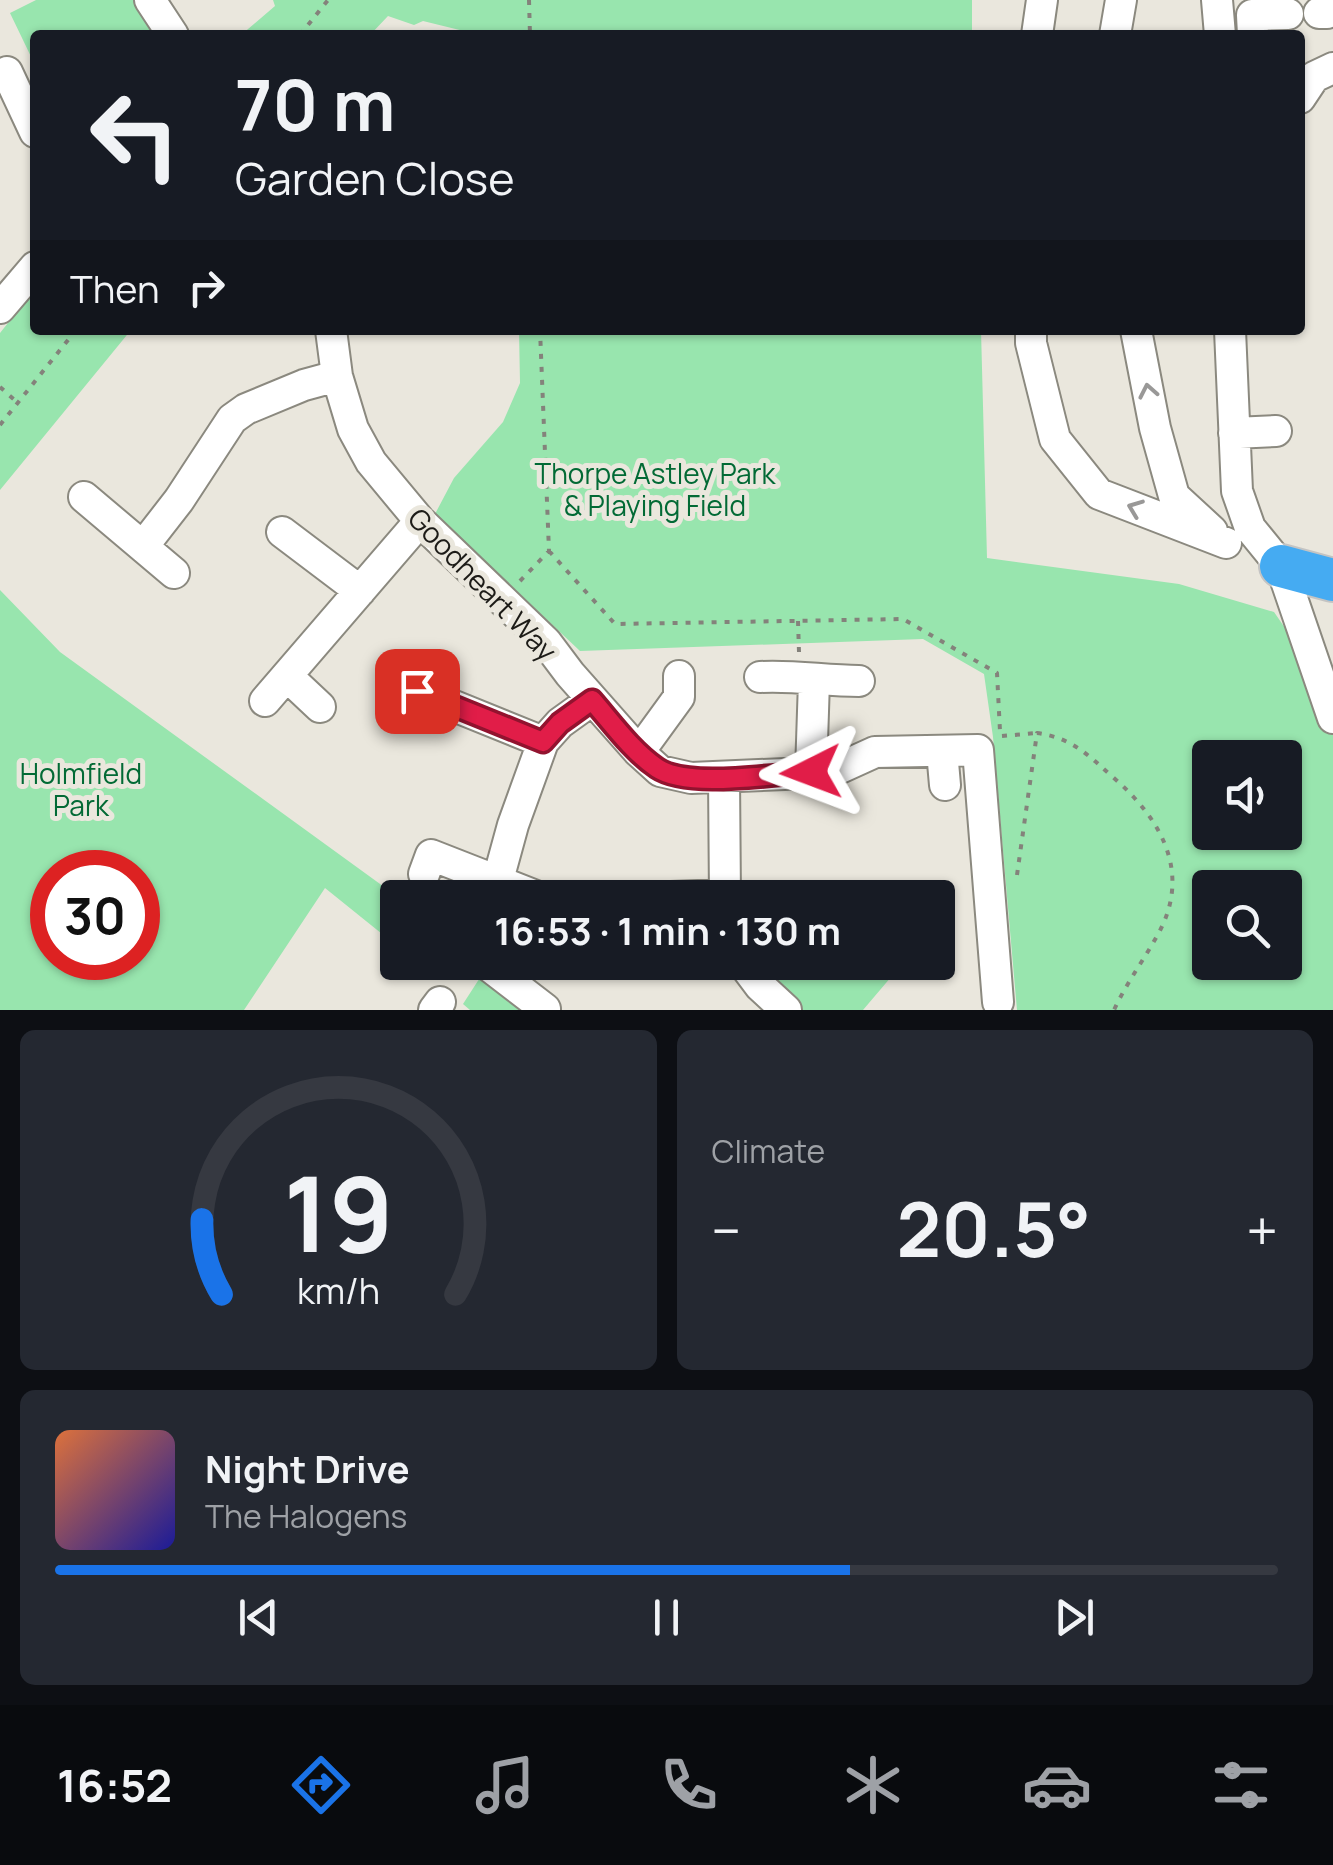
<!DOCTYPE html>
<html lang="en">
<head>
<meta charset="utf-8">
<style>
  body { margin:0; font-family:Manrope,sans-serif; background:#242831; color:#f1f3f6; height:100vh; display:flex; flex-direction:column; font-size:38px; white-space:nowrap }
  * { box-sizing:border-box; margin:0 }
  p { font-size:32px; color:#9ea1a6 }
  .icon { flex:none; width:55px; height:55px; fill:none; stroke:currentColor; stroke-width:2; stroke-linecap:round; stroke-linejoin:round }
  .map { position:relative; height:1010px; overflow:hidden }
  .drawer { display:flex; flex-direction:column; gap:20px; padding:20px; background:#0d0f14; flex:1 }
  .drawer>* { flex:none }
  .hud { position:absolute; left:30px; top:30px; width:1275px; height:305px; border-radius:10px; box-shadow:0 2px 8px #0004; background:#171b24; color:#f1f3f6; overflow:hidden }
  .buttons { position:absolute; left:1192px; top:740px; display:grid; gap:20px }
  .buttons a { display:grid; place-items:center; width:110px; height:110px; border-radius:10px; background:#171b24; box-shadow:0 2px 8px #0004; font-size:50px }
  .speed { position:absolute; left:30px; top:850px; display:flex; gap:20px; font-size:50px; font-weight:700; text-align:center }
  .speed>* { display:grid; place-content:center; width:130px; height:130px; border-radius:50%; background:#171b24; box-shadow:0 2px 8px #0004; line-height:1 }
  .speed .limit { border:15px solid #d22; background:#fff; color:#111 }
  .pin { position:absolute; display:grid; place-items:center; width:85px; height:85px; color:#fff; margin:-42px; border-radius:20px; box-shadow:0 5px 15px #0006 }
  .me { position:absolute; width:110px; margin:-55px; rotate:267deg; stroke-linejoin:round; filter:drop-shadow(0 0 8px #0008) }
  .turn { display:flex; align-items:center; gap:35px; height:210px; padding:0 40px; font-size:45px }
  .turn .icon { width:130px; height:130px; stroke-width:2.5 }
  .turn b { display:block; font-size:70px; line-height:85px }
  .then { display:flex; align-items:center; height:95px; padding:0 40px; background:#0003; gap:20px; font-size:38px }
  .big { font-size:75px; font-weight:700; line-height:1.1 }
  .drawer .widget { flex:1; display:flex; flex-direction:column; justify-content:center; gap:15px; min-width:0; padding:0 35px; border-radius:15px; background:#242831 }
  .drawer .dial { align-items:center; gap:0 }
  .dial svg { height:260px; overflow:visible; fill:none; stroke:#363941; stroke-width:7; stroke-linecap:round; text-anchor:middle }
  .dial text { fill:#f1f3f6; stroke:none }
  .song { display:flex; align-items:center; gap:30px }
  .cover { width:120px; height:120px; border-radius:15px; background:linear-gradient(135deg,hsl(20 70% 55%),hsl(240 70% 35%)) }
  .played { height:10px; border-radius:5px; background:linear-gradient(90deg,#1a73e8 65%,#363941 65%) }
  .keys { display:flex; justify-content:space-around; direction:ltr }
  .heat { display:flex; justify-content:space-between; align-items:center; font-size:55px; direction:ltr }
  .drawer .tiles { flex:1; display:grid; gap:20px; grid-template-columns:1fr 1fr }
  .widget:last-child { grid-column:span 2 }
  .trip { position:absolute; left:380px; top:880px; width:575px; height:100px; border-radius:10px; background:#171b24; box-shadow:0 2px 8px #0004; font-weight:700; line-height:100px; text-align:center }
  .menu { display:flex; height:160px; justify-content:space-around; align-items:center; background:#090b0e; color:#9ea1a6 }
  .menu .icon { width:70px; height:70px }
  .menu .current { color:#1a73e8 }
  .menu b { font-size:45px; color:#f1f3f6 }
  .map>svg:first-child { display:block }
  .green { fill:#98e5ae; fill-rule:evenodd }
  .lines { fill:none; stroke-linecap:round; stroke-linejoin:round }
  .minor-casing { stroke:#8b897f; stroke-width:34 }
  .highway-casing { stroke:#c4c4c3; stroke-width:46 }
  .path { stroke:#84827b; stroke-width:4; stroke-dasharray:5 8; stroke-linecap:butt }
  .minor { stroke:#fff; stroke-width:30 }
  .highway { stroke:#45abf2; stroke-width:42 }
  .oneway { stroke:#999897 }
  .route-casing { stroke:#92132f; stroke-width:25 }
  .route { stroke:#e11d48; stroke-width:18 }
  .labels { text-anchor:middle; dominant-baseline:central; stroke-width:10; stroke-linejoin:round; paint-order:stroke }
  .park-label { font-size:28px; fill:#026a35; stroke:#eae7dd }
  .street-label { font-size:28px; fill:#1c1b17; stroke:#eae7dd }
</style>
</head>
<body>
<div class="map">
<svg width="1333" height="1010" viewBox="0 0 1333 1010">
  <rect width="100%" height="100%" fill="#eae7dd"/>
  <path class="green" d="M36,0H150L174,35H35V65L10,13Z
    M273,0H972V35H480L423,21L414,25L388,16L370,35H241L275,6Z
    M35,289V330H131L0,490V333Z
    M519,330H981L987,558L1179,584L1274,612L1323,683L1333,718V1010H1017L993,737L984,674L923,639L580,651L435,514L454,478L503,422L520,383ZM1210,758H1285V832H1210ZM1210,888H1285V962H1210Z
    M0,590L60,652L398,897L397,946L325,888L244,1010H0ZM52,872H138V958H52Z
    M787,963H903L863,1010H786L760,986Z
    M483,973L527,1010H470L463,1004Z"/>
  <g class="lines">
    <g class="minor-casing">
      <path id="minor" d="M150,0L173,35
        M1217,0L1220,35
        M1319,13H1327V0
        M1037,35L1042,0
        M1115,35L1121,0
        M1253,35L1252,15L1288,14
        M7,72L35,132
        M1300,98L1314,77L1333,68
        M0,308L35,267
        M331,330L337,376L353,429L371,462L420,521L546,642L570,674L639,752L660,771L691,778L831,772L875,752L978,750L998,1002
        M1031,330V343L1055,439L1099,494L1226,543
        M1136,330L1155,428L1174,496L1212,531
        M1230,330L1237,491L1250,528L1281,566L1333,718
        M1234,433L1276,431
        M84,497L174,573
        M282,532L360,591
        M144,545L179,500L232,419L246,409L304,385L337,376
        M287,676L320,707
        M760,677C795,675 825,681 859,681
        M417,691L543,742
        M265,701L420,521
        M942,751L945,785
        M639,752L679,697V676
        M811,772L814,681
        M724,777L725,898
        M424,874L431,855L541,898
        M493,898L513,825L543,742L560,723L592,700
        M644,898L725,895
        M484,962L545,1009
        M742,962L760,986L786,1010
        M434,1010L440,1002"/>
    </g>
    <g class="highway-casing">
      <path id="highway" d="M1281,566L1333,580"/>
    </g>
    <path class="path" d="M529,0L530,35
      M300,35L328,0
      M0,387L18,403
      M0,425L76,330
      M549,551L615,624L903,619L997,673L1000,731
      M520,581L549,551L540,330
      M798,621L799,652
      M1002,736L1037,733
      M1017,875L1037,733C1073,738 1089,756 1115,779C1163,821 1192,875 1157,936C1143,961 1126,984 1114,1010"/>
    <use href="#minor" class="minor"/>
    <use href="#highway" class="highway"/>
  </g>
  <defs><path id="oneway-chevron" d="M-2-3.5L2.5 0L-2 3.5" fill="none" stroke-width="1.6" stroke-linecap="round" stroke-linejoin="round" transform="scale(2.5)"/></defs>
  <g class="oneway">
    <use href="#oneway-chevron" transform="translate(1148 391) rotate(-101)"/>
    <use href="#oneway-chevron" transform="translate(1135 508) rotate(-159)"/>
  </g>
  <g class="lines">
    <g class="route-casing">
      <path id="route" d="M417,691L543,742L560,723L592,700C612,723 632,751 657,768C688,789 773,774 811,772"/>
    </g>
    <use href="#route" class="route"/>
  </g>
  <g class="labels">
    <g class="park-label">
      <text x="655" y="473">Thorpe Astley Park<tspan x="655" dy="32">&amp; Playing Field</tspan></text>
      <text x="81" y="773">Holmfield<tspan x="81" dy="32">Park</tspan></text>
    </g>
    <g class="street-label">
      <text transform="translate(483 584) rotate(46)">Goodheart Way</text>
    </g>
  </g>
</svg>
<div class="buttons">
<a><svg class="icon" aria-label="sound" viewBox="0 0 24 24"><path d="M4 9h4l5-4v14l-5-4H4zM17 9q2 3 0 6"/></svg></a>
<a><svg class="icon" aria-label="search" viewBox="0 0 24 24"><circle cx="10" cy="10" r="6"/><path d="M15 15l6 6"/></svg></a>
</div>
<div class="speed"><div class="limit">30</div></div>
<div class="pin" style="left:417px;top:691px;background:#d93025"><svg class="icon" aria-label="arrive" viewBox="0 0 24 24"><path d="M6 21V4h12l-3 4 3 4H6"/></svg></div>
<svg class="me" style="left:811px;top:772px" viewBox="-20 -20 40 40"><path d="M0-17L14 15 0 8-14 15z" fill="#e11d48" stroke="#fff" stroke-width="4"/></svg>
<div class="trip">16:53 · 1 min · 130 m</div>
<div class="hud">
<div class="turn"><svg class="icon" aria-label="left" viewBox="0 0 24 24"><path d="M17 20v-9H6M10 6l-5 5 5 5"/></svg><div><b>70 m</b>Garden Close</div></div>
<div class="then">Then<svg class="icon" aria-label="right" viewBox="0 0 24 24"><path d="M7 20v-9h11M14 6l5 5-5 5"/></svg></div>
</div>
</div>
<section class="drawer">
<div class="tiles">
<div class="widget dial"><svg viewBox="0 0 100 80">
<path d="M14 69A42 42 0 1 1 86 69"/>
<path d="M14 69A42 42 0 0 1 8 46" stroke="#1a73e8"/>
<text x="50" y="56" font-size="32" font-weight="700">19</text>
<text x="50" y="72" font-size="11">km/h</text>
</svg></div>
<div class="widget"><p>Climate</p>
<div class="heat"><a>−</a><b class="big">20.5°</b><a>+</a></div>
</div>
<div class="widget">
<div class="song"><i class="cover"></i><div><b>Night Drive</b><p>The Halogens</p></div></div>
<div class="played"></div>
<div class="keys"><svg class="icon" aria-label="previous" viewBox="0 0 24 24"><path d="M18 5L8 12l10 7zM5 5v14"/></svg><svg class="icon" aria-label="pause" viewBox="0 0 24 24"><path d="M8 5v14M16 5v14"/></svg><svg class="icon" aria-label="next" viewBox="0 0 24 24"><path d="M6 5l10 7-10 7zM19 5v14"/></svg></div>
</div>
</div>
</section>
<nav class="menu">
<b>16:52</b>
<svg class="icon current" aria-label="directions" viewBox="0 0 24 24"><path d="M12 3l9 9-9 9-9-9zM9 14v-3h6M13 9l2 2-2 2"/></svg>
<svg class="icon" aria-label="music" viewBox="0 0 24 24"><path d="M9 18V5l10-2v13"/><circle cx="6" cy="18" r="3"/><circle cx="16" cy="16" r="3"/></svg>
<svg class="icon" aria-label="phone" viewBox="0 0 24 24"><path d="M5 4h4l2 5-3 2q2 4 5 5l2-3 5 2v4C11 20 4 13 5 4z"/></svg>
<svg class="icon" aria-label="climate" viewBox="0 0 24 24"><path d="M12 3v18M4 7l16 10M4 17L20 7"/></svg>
<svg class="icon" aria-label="car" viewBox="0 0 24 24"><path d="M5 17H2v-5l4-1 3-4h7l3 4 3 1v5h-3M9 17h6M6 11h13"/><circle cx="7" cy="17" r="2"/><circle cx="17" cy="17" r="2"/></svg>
<svg class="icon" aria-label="filters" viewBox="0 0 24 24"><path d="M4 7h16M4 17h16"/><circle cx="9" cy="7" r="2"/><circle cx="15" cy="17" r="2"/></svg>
</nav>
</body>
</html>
